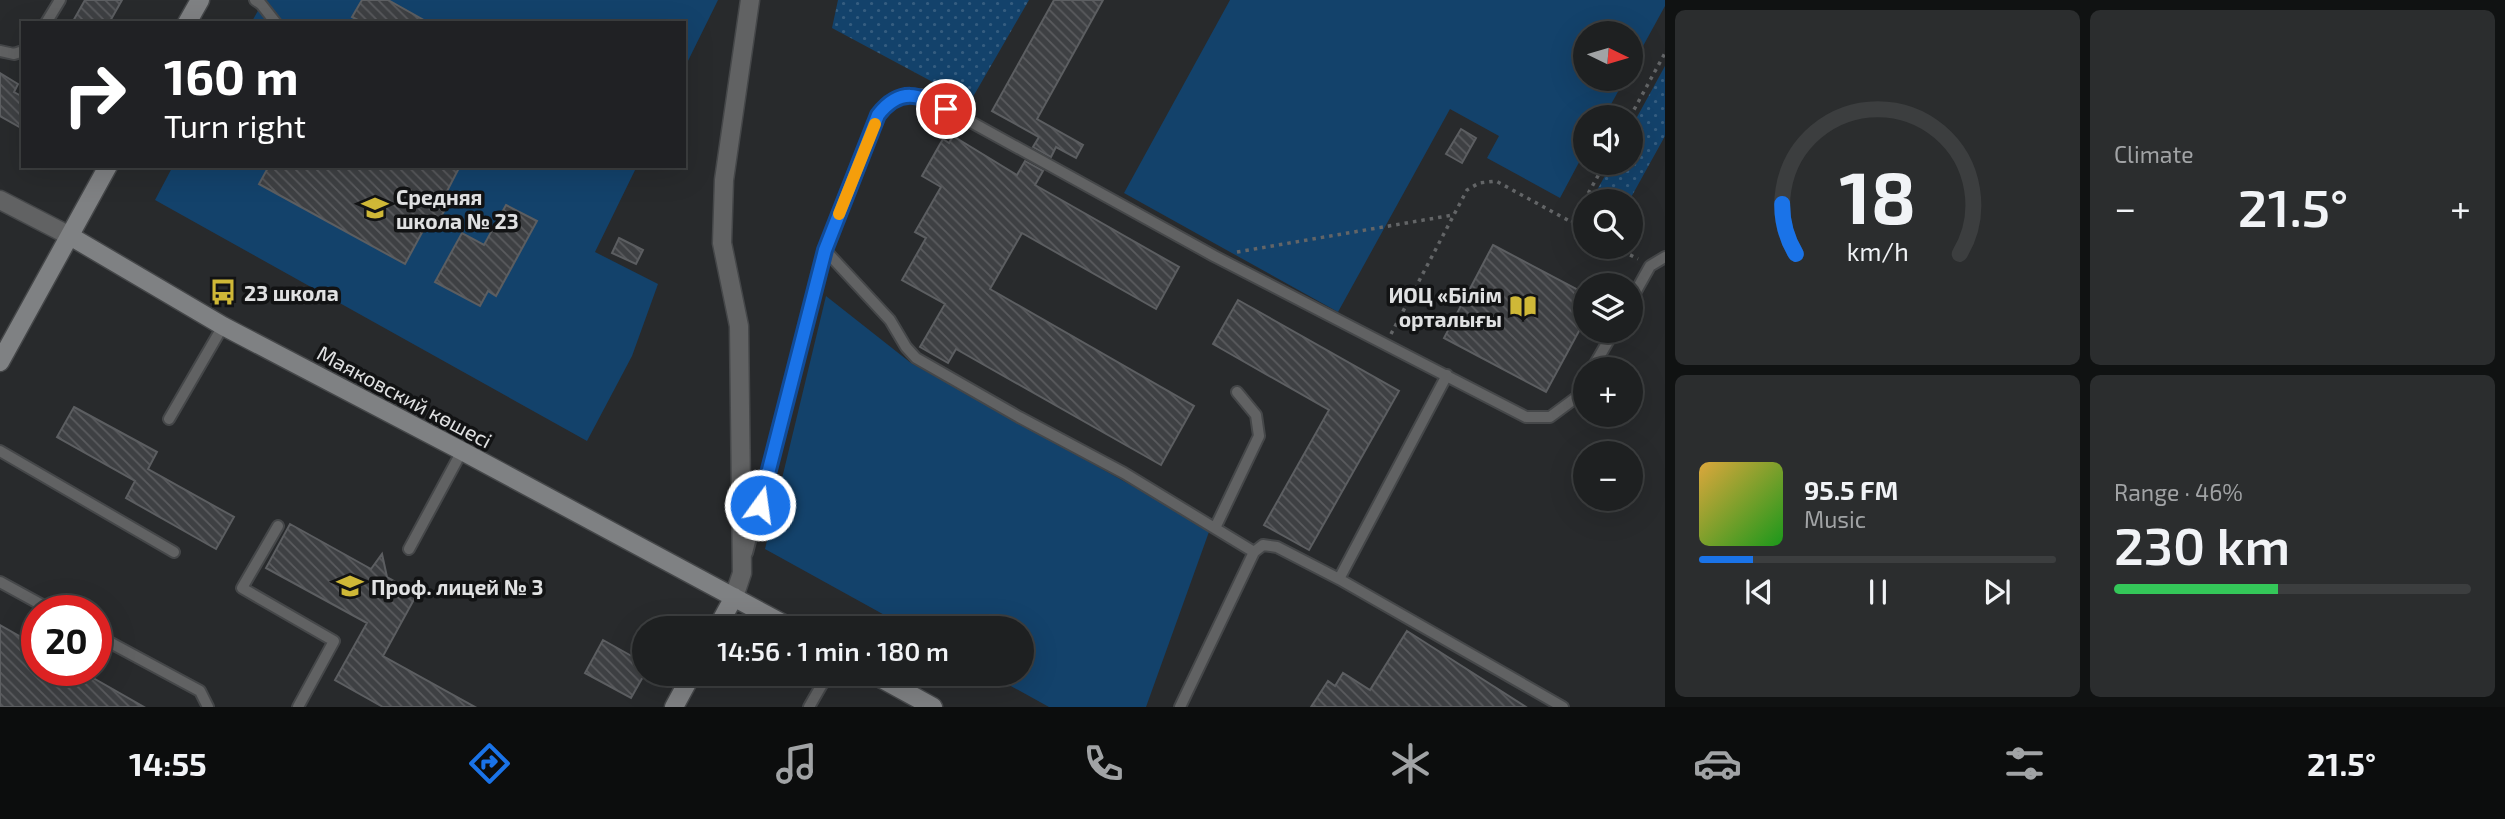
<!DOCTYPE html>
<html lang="en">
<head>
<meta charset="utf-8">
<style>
  body { margin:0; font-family:"Exo 2",sans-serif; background:#2b2d2e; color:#f1f3f6; height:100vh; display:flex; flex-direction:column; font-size:26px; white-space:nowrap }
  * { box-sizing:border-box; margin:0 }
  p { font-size:23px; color:#a1a3a5 }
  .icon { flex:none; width:38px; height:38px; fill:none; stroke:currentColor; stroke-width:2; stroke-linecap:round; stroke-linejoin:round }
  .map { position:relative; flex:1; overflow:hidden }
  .details { display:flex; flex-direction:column; gap:10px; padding:10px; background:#101212; width:840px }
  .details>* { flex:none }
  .hud { position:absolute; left:21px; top:21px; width:665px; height:147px; border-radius:0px; box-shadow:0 7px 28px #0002,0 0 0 2px #3c3e3f; background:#202124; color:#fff; overflow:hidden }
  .needle { width:46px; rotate:95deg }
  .tools { position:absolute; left:1573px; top:21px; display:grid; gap:14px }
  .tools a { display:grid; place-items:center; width:70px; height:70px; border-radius:50%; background:#1e2021; box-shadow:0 7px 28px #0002,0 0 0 2px #3c3e3f; font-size:35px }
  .speed { position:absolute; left:21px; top:595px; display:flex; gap:14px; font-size:35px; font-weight:700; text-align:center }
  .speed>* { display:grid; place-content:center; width:91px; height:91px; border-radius:50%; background:#1e2021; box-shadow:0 7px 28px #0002,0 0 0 2px #3c3e3f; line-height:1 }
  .speed .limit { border:10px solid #d22; background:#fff; color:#111 }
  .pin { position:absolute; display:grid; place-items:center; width:60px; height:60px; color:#fff; margin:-30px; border:4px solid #fff; border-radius:50%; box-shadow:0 2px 7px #0007 }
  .me { position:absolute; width:77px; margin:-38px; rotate:14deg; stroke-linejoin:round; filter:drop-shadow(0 0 5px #0008) }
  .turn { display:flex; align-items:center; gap:24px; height:147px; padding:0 28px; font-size:32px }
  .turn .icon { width:91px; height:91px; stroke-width:2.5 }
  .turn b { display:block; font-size:49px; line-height:60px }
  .big { font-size:52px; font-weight:600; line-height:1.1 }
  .details .card { flex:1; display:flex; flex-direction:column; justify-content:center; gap:10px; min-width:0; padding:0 24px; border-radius:10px; background:#2b2d2e }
  .details .dial { align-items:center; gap:0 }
  .dial svg { height:182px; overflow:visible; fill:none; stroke:#3c3e3f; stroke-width:7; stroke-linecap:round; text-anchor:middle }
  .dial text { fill:#f1f3f6; stroke:none }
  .song { display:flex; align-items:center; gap:21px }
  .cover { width:84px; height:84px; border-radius:10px; background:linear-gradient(135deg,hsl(40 70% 55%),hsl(120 70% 35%)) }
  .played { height:7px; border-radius:4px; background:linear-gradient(90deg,#1a73e8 15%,#3c3e3f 15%) }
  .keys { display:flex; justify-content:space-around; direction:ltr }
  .heat { display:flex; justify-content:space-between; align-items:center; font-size:38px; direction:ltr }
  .charge { height:10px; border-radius:5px; background:linear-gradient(90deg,#34c759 46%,#3c3e3f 0) }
  .details .tiles { flex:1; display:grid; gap:10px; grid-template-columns:repeat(2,1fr) }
  .trip { position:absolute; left:632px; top:616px; width:402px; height:70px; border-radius:35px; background:#1e2021; box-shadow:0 7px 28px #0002,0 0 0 2px #3c3e3f; font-weight:600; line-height:70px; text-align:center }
  .dock { display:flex; height:112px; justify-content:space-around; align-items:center; background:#0c0d0d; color:#a1a3a5 }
  .dock .icon { width:49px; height:49px }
  .dock .on { color:#1a73e8 }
  .dock b { font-size:32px; color:#f1f3f6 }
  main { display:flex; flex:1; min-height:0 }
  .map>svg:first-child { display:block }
  .green { fill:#13426b }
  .park { fill:url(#park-dots) }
  .building { fill:url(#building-back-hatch); stroke:#5c5e61; stroke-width:2 }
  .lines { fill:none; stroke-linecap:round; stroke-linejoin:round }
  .service-casing { stroke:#454749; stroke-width:14 }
  .minor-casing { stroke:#454749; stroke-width:21 }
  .tertiary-casing { stroke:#454749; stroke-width:21 }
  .secondary-casing { stroke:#454749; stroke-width:21 }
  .path { stroke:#636567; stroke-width:3.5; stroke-dasharray:3.5 5; stroke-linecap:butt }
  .service { stroke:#616263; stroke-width:10 }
  .minor { stroke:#616263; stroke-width:18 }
  .tertiary { stroke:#616263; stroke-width:18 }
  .secondary { stroke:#7f8183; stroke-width:18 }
  .route-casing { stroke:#114b97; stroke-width:18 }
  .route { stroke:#1a73e8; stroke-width:12 }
  .slow { stroke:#f59e0b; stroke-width:12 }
  .labels { text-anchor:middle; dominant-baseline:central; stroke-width:7; stroke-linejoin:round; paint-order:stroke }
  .poi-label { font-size:21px; font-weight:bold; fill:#e0e1e2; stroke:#121314; text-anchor:start }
  .street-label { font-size:21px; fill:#e0e1e2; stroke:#121314 }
</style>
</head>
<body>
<main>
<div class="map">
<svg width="1665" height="707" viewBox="0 0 1665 707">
  <defs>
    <pattern id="park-dots" width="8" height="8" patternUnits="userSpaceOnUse" patternTransform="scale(1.75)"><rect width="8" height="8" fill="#13426b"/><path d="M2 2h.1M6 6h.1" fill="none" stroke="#355d80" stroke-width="1.8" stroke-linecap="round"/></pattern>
    <pattern id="building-back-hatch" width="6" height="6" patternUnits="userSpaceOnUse" patternTransform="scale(1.75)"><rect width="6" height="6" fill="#3e4043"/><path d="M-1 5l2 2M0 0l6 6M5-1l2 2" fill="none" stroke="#5a5b5e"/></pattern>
  </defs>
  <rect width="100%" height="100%" fill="#282a2c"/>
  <path class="green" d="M264,0H718L684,69V23H251Z
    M1230,0H1665V6L1631,68V33H1586V79H1625L1604,117H1586L1585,151L1560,198L1487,158L1499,136L1450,109L1338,312L1124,193Z
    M173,166H637L595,252L658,284L632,356L587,441L155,200Z
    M826,296L911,363L1210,529L1146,707H1049L989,674H1022V628H908L765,549Z"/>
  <path class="park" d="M838,0H1029L970,102L832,28Z
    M1665,66V136L1629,201H1591L1612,163H1631V128Z"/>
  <path class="building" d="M85,0H122L109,23H72Z
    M362,0H388L429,23H364L352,17Z
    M1054,0H1103L1037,119L1083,145L1076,158L1056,147L1051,157L1033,147L1039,137L992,111Z
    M0,73L18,84L14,92L23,97V129L0,116Z
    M1461,129L1476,138L1462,163L1446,154Z
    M953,136L1017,175L1025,161L1043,171L1035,185L1179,267L1156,309L1022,233L990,289L1194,406L1161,465L956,349L948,363L920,347L945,304L902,280L926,238L915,232L941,187L922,176L943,139L949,143Z
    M269,166H460L445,195L451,198L434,230L426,225L405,264L259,184Z
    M506,205L537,221L496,296L488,291L480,306L435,282L462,233L484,245Z
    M619,238L643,250L636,264L612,253Z
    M1493,245L1586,294V318L1546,392L1444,338Z
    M1238,300L1399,391L1309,550L1264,525L1329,410L1213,344Z
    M74,407L157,452L148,469L234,517L216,549L126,498L135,481L57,437Z
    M290,524L371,569L382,554L387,577L417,594L383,656L475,707H383L335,680L367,623L266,568Z
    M0,625L37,646V670H79L144,707H0Z
    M1407,631L1526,707H1311L1328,681L1335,686L1343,673L1370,690Z
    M603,640L644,663V675L631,698L585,673Z"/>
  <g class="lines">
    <g class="service-casing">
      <path id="service" d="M255,0L261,4L276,23
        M46,23L60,0
        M0,51L14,54L23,51
        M825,250L890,320L906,347L916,358L1019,417L1124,473L1254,552
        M1631,300L1650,266L1665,257
        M1592,369L1614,331
        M169,419L223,326
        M0,451L174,552
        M278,526L242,588L334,641L298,707
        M1215,528L1259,436L1256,415L1237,392
        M409,549L462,451
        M747,553L825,250L878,115C891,99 902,97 922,95L1214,256L1526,417H1550L1577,397L1586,381
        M1339,579L1447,375
        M0,582L53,611
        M96,635L200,691L208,707
        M809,707L828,674
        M1180,707L1254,552L1263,545L1277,547L1339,579L1563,707"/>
    </g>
    <g class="minor-casing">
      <path id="minor" d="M734,597L742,573L739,326L722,243L724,180L750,0"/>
    </g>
    <g class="tertiary-casing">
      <path id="tertiary" d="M0,200L70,236"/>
    </g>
    <g class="secondary-casing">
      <path id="secondary" d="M187,23L200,0
        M70,236L223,326L462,451L791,628
        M0,362L108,166
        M717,628L734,597
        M873,674L933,707
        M674,707L692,674"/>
    </g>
    <path class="path" d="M1630,117L1665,53
      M1572,223L1605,163
      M1615,247L1638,259
      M1237,252L1453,215
      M1391,334L1467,190L1479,183L1496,181L1586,230"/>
    <use href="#service" class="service"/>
    <use href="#minor" class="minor"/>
    <use href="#tertiary" class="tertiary"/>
    <use href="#secondary" class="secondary"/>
  </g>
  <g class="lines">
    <g class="route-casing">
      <path id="route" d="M760,505L825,250L878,115C900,87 919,94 946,109"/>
    </g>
    <use href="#route" class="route"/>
    <path class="slow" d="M839,214L875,124"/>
  </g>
  <defs>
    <g id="school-bare" transform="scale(2.1)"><path d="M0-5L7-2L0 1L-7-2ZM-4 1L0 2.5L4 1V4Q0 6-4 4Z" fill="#cfb837" stroke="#121314" stroke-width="2.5" paint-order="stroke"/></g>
    <g id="bus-bare" transform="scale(2.1)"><path d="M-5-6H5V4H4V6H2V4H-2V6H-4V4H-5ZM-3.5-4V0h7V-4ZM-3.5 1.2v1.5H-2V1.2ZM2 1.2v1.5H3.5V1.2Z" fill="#cfb837" stroke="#121314" stroke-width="2.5" paint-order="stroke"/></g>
    <g id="library-bare" transform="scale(2.1)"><path d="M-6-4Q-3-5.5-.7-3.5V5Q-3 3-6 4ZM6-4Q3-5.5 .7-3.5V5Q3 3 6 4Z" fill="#cfb837" stroke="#121314" stroke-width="2.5" paint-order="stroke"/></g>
    <g id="university-bare" transform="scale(2.1)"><path d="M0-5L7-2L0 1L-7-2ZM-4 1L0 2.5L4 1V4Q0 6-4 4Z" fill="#cfb837" stroke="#121314" stroke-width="2.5" paint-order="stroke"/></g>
  </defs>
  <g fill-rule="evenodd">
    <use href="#school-bare" x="375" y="208"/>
    <use href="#bus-bare" x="223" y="292"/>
    <use href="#library-bare" x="1523" y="306"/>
    <use href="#university-bare" x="350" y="586"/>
  </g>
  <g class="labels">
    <g class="poi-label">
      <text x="396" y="196">Средняя<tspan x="396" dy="24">школа № 23</tspan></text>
      <text x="244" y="292">23 школа</text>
      <text x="1502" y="294" text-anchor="end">ИОЦ «Білім<tspan x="1502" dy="24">орталығы</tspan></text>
      <text x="371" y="586">Проф. лицей № 3</text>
    </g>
    <g class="street-label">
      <text transform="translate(405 396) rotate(28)">Маяковский көшесі</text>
    </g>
  </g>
</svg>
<div class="tools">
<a><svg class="needle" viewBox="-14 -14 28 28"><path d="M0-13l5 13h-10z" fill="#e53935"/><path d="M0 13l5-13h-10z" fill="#a1a3a5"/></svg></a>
<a><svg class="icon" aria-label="sound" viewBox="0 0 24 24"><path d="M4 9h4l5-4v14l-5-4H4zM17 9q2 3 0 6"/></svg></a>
<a><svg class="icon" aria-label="search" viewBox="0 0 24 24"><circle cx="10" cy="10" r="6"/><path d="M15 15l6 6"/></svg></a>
<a><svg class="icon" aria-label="layers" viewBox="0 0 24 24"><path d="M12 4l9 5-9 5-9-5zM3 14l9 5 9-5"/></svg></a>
<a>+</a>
<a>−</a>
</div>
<div class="speed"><div class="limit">20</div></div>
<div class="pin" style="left:946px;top:109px;background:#d93025"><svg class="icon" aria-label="arrive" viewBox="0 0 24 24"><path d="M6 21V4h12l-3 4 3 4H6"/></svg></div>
<svg class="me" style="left:760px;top:505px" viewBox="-20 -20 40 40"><circle r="17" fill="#1a73e8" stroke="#fff" stroke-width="3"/><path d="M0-11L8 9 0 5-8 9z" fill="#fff"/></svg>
<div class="trip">14:56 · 1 min · 180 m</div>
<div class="hud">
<div class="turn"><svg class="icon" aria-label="right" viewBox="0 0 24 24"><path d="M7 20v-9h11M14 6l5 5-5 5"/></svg><div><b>160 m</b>Turn right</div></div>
</div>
</div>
<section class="details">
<div class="tiles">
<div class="card dial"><svg viewBox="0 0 100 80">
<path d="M14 69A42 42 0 1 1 86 69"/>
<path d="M14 69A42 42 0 0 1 8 47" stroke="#1a73e8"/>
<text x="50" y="56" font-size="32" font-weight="700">18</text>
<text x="50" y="72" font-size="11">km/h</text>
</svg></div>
<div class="card"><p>Climate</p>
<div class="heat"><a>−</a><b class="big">21.5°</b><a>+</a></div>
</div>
<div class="card">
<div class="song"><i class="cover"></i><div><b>95.5 FM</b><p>Music</p></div></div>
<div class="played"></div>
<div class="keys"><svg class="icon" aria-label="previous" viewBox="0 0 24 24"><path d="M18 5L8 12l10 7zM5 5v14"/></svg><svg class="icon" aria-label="pause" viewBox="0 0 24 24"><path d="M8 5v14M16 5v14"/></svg><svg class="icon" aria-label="next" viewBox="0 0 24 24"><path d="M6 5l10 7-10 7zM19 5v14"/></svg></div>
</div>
<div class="card"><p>Range · 46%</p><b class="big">230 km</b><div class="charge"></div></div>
</div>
</section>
</main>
<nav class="dock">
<b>14:55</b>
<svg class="icon on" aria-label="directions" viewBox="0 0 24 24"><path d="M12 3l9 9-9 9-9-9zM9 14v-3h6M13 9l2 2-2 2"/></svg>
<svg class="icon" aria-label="music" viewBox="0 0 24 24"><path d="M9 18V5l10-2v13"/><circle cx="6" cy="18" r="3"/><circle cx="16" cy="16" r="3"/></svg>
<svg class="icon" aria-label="phone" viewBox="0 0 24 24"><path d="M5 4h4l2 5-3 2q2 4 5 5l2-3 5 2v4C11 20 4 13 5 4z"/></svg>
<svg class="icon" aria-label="climate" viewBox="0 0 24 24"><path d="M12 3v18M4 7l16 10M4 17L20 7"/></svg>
<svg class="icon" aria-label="car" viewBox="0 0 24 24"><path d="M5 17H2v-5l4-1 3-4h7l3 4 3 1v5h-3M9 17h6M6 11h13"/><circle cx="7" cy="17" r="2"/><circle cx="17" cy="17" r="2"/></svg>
<svg class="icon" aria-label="filters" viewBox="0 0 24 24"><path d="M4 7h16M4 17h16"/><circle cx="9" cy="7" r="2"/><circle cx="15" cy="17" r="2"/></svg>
<b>21.5°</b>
</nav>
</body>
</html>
